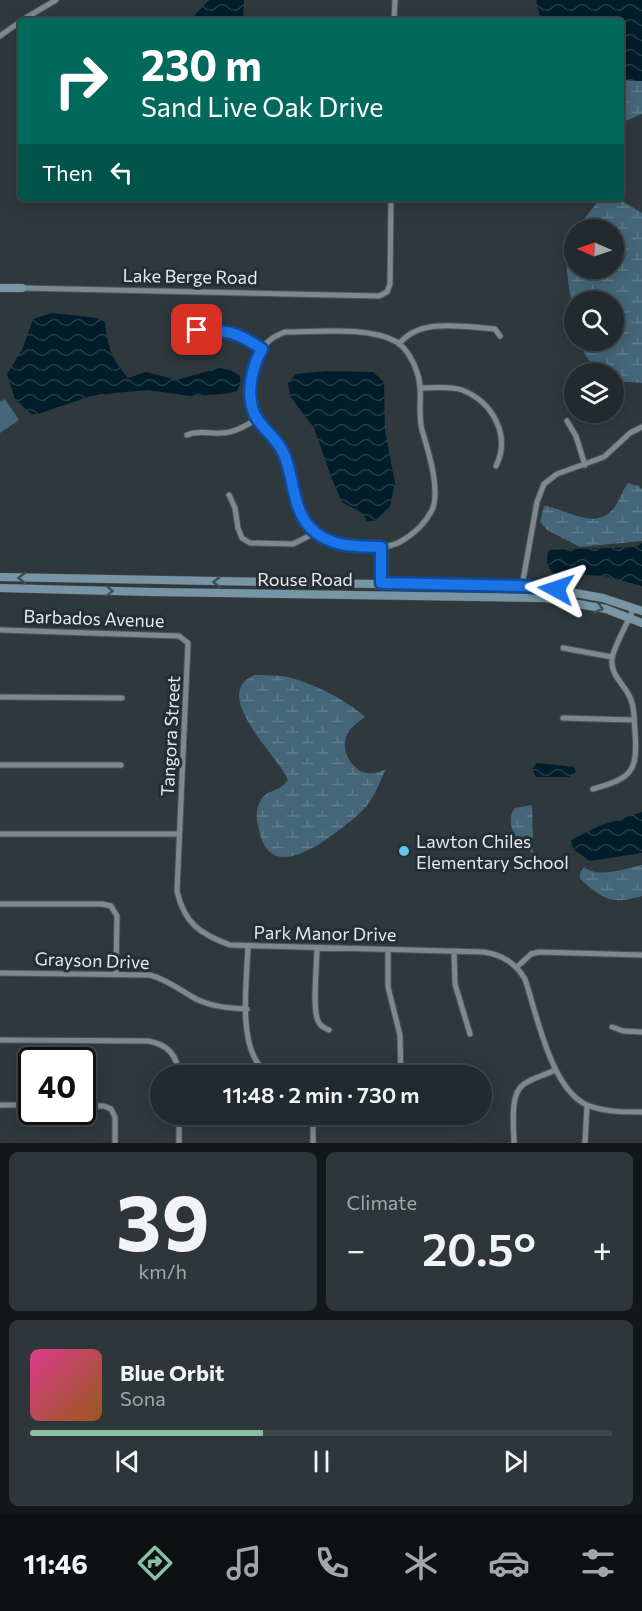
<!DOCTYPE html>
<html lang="en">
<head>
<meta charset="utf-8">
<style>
  body { margin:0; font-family:Commissioner,sans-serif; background:#2f363a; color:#f1f3f6; height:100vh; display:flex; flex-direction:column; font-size:22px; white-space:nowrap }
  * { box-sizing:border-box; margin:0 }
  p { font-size:20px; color:#a3a7aa }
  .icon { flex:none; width:33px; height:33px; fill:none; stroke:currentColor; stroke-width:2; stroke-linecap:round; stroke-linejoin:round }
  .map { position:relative; height:1143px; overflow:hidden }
  .sheet { display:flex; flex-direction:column; gap:9px; padding:9px; background:#131719; flex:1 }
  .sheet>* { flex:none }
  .top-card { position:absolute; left:18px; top:18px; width:606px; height:183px; border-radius:6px; box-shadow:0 3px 15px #0003,0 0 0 2px #40464a; background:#00695c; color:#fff; overflow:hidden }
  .needle { width:39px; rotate:272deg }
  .controls { position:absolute; left:564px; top:219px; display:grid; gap:12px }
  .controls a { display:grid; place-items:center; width:60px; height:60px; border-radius:50%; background:#232a2e; box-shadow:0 3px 15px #0003,0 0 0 2px #40464a; font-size:30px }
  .speed { position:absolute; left:18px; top:1047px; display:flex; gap:12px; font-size:30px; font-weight:700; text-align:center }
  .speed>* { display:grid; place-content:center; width:78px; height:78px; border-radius:50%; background:#232a2e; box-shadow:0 3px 15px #0003,0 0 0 2px #40464a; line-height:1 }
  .speed .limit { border:3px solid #111; border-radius:9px; background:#fff; color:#111 }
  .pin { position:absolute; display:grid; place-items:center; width:51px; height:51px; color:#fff; margin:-26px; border-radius:12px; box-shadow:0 3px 9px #0006 }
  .me { position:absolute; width:66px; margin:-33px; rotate:275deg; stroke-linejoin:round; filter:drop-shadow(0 0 4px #0008) }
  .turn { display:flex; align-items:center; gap:21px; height:126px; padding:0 24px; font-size:27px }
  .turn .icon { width:78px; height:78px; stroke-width:2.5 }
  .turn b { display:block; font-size:42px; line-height:51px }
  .then { display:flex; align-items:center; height:57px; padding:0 24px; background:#0003; gap:12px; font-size:22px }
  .big { font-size:45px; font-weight:600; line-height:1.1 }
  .sheet .widget { flex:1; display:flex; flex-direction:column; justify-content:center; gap:9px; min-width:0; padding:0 21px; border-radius:9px; background:#2f363a }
  .sheet .dial { align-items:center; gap:0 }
  .dial b { font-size:78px; line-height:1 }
  .song { display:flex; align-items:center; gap:18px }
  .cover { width:72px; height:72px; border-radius:9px; background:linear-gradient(135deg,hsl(330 70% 55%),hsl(30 70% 35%)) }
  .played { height:6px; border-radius:3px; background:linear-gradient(90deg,#8abfa5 40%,#40464a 40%) }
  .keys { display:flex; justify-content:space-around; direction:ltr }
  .heat { display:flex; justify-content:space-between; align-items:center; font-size:33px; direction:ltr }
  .sheet .tiles { flex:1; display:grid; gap:9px; grid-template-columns:1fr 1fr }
  .widget:last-child { grid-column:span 2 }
  .trip { position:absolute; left:150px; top:1065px; width:342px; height:60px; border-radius:30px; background:#232a2e; box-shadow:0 3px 15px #0003,0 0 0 2px #40464a; font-weight:600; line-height:60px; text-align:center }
  .tab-bar { display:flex; height:96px; justify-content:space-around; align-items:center; background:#0e1112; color:#a3a7aa }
  .tab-bar .icon { width:42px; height:42px }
  .tab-bar .current { color:#8abfa5 }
  .tab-bar b { font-size:27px; color:#f1f3f6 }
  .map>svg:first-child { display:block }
  .green { fill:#446678 }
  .wetland { fill:url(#wetland-marsh) }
  .water { fill:url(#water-waves) }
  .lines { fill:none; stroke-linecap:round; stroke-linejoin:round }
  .street-casing { stroke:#4c5458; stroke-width:7 }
  .secondary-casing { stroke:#4c5458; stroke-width:9 }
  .street { stroke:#7e888e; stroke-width:5 }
  .secondary { stroke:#7795a4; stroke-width:8 }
  .oneway { stroke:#3e4d55 }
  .route-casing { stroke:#114b97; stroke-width:15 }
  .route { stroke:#1a73e8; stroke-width:10 }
  .poi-dot { fill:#67c4f0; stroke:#252e33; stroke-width:2 }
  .labels { text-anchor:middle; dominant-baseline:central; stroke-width:6; stroke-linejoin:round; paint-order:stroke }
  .street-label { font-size:18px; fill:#e3e9ec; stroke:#252e33 }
  .poi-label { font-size:18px; fill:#e3e9ec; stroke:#252e33; text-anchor:start }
</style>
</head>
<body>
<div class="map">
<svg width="642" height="1143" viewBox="0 0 642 1143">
  <defs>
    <pattern id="wetland-marsh" width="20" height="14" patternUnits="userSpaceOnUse" patternTransform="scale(1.5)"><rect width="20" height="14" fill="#446678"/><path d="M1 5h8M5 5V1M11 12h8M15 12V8" fill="none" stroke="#5f7c8b"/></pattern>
    <pattern id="water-waves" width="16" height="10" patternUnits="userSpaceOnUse" patternTransform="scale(1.5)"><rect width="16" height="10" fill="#001d2b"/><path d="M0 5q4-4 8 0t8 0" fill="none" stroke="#253e4a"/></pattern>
  </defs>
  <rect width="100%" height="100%" fill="#2f383d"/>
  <path class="green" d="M5,399L19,420L0,433V402Z"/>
  <path class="wetland" d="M621,80L642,81V114L621,123Z
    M604,198L624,202L642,213V383L614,381V374L599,373L585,355L580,341L614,340V302H574V318C571,294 559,252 574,232V268H614V230L576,229L596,204Z
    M628,483L639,486L642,489V541L580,547L547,530L540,522L544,506C565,508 593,530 611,511C619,504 621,492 628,483Z
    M254,675C265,675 277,675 288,677C312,683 347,700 365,717C358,722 349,728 346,737C341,751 352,771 367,773C374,774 380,772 386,769C379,783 374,799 363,810C352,821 339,830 327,839C301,856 268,873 259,830C256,819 255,808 262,798C268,790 279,792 288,780C279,758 224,708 243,683C245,680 251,677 254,675Z
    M532,805L533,853C518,845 503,822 515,808Z
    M642,865V896C611,905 604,900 580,879V873L584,867C598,879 626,868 642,865Z"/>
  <path class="water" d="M209,0H244L243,21H189Z
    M536,0H642V81L621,80V21H544L539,13Z
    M52,313L98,318L105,322C108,349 111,357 128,378L146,372L177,380L219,368L230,370L240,376L241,382L237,391L224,394L190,396L148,390L115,393L91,396L38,414H31L15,399L7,374L22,350L33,319Z
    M328,371L373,372L384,382L385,431L395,483L390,506L375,521H367L362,513L342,502L332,479L314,428L290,396L288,383L296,374Z
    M642,543V586L605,576L552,573L547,563L548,550L636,547Z
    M537,763L574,767L576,772L569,777H536L532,769Z
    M642,812V853L590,861L573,849L571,840L599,826Z"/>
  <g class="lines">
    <g class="street-casing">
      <path id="street" d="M394,21L395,0
        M0,36L24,19L56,0
        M22,288L379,296L387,292L390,284L391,198
        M176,332L219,330L242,335L262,349
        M285,332C318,332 367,326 397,342C406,348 414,362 417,372C424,390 417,411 422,430C428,450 441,490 432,510C425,524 414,534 400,542C376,554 325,547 308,525C292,504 294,475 284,452C277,438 263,430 256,416C244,396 251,356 269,341C273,337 280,334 285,332Z
        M399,344C420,317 464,327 495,329L500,336
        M420,388C434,388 450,386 462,390C493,402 511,436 496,466
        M567,421L576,436L585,465
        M187,435C198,430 209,434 221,433C234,433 245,426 257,419
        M229,495L235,508L238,528L242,538L250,543L293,544L315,533
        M381,583V547
        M522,586L537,502L544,484L557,474L604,457L630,433L642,427
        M0,630L179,636L188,643L177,891C184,923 200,934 230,945L484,952C503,955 515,963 525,979C537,1015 551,1089 587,1105C604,1112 624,1112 642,1112
        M563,648L612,657
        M0,697L122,698
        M563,718L634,720
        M0,765H121
        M593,789C631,778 638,773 635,732C634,722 635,709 631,700C626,685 610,676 612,659C613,648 629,620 634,608
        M0,834H179
        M0,904H102L111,906L117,916L116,973
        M248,946C247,978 239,1035 257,1062C260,1067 266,1071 270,1076
        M317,948C317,965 312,1008 318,1021C320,1026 324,1028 329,1030
        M388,950V987L400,1035L401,1076
        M454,951L455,984L470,1034
        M517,967L531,954L539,952L642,955
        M0,973L150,975C168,980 180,990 196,999C213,1007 229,1008 247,1009
        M612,1027L623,1031L642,1032
        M0,1040L148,1041C167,1044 178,1055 179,1076
        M0,1105H32
        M82,1106H104L111,1109L115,1117V1143
        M179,1114V1143
        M313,1143V1114
        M514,1143C514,1127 509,1094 524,1084C533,1078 545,1075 555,1070
        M585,1143L587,1105"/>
    </g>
    <g class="secondary-casing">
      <path id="secondary" d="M0,288H22
        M0,577L541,587L603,598L642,611
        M0,588L152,592L545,598L606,609L642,623"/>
    </g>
    <use href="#street" class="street"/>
    <use href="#secondary" class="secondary"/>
  </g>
  <defs><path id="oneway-chevron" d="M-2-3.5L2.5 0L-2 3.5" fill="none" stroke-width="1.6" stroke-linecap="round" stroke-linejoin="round" transform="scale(1.5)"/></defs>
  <g class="oneway">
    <use href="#oneway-chevron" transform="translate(22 578) rotate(-179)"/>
    <use href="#oneway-chevron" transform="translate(217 582) rotate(-180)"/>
    <use href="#oneway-chevron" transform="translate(109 591) rotate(2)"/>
    <use href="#oneway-chevron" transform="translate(599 608) rotate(16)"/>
  </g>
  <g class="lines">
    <g class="route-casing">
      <path id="route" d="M197,330C227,330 237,332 262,349C253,365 247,388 252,407C256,425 275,435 283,452C295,477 291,513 315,532C334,548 359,546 381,547V583L522,586L556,589"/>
    </g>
    <use href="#route" class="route"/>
  </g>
  <circle class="poi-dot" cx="404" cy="851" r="6"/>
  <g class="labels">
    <g class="street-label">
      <text transform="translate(190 276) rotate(1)">Lake Berge Road</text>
      <text x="305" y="579">Rouse Road</text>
      <text transform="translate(94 618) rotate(2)">Barbados Avenue</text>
      <text transform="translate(170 736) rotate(-87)">Tangora Street</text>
      <text transform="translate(325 933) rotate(1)">Park Manor Drive</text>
      <text transform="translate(92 960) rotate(2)">Grayson Drive</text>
    </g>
    <g class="poi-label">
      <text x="416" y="841">Lawton Chiles<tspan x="416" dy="21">Elementary School</tspan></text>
    </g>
  </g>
</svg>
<div class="controls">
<a><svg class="needle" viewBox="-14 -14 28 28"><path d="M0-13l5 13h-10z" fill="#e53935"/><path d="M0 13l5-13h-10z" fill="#a3a7aa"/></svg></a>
<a><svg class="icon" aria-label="search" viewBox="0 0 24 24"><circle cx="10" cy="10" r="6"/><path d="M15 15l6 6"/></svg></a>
<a><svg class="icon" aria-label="layers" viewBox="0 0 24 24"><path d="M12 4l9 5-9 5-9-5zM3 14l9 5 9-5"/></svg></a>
</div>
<div class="speed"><div class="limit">40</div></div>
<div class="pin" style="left:197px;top:330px;background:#d93025"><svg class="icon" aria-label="arrive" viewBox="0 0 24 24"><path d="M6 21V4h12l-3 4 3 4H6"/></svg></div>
<svg class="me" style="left:556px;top:589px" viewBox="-20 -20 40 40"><path d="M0-17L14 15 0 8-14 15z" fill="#1a73e8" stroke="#fff" stroke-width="4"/></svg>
<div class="trip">11:48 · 2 min · 730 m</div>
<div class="top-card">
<div class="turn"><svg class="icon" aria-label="right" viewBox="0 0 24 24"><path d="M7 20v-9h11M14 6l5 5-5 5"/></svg><div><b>230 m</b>Sand Live Oak Drive</div></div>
<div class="then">Then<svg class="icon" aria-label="left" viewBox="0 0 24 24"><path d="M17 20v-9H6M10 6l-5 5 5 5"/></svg></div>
</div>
</div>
<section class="sheet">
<div class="tiles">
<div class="widget dial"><b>39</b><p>km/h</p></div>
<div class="widget"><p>Climate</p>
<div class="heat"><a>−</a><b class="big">20.5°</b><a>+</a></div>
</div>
<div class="widget">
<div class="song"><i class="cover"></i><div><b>Blue Orbit</b><p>Sona</p></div></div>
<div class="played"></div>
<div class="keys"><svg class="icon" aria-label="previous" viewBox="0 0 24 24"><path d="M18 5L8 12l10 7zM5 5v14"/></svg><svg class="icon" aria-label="pause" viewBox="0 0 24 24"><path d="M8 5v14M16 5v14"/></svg><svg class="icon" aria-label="next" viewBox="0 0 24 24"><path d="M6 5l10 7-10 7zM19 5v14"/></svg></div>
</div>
</div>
</section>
<nav class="tab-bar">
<b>11:46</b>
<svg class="icon current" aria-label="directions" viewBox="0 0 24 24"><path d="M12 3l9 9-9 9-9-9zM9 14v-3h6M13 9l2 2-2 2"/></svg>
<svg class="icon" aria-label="music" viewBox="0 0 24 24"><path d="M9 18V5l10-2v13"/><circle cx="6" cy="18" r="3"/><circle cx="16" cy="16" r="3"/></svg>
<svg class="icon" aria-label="phone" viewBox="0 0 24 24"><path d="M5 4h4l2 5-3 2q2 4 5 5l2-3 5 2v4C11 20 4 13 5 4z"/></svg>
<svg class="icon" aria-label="climate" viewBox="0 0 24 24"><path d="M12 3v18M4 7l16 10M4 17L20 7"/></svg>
<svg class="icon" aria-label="car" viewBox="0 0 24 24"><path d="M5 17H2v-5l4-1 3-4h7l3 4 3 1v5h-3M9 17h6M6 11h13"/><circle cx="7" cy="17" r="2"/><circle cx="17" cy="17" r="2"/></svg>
<svg class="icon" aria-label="filters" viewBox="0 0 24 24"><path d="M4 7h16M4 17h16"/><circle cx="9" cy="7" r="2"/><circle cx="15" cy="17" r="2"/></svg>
</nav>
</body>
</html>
